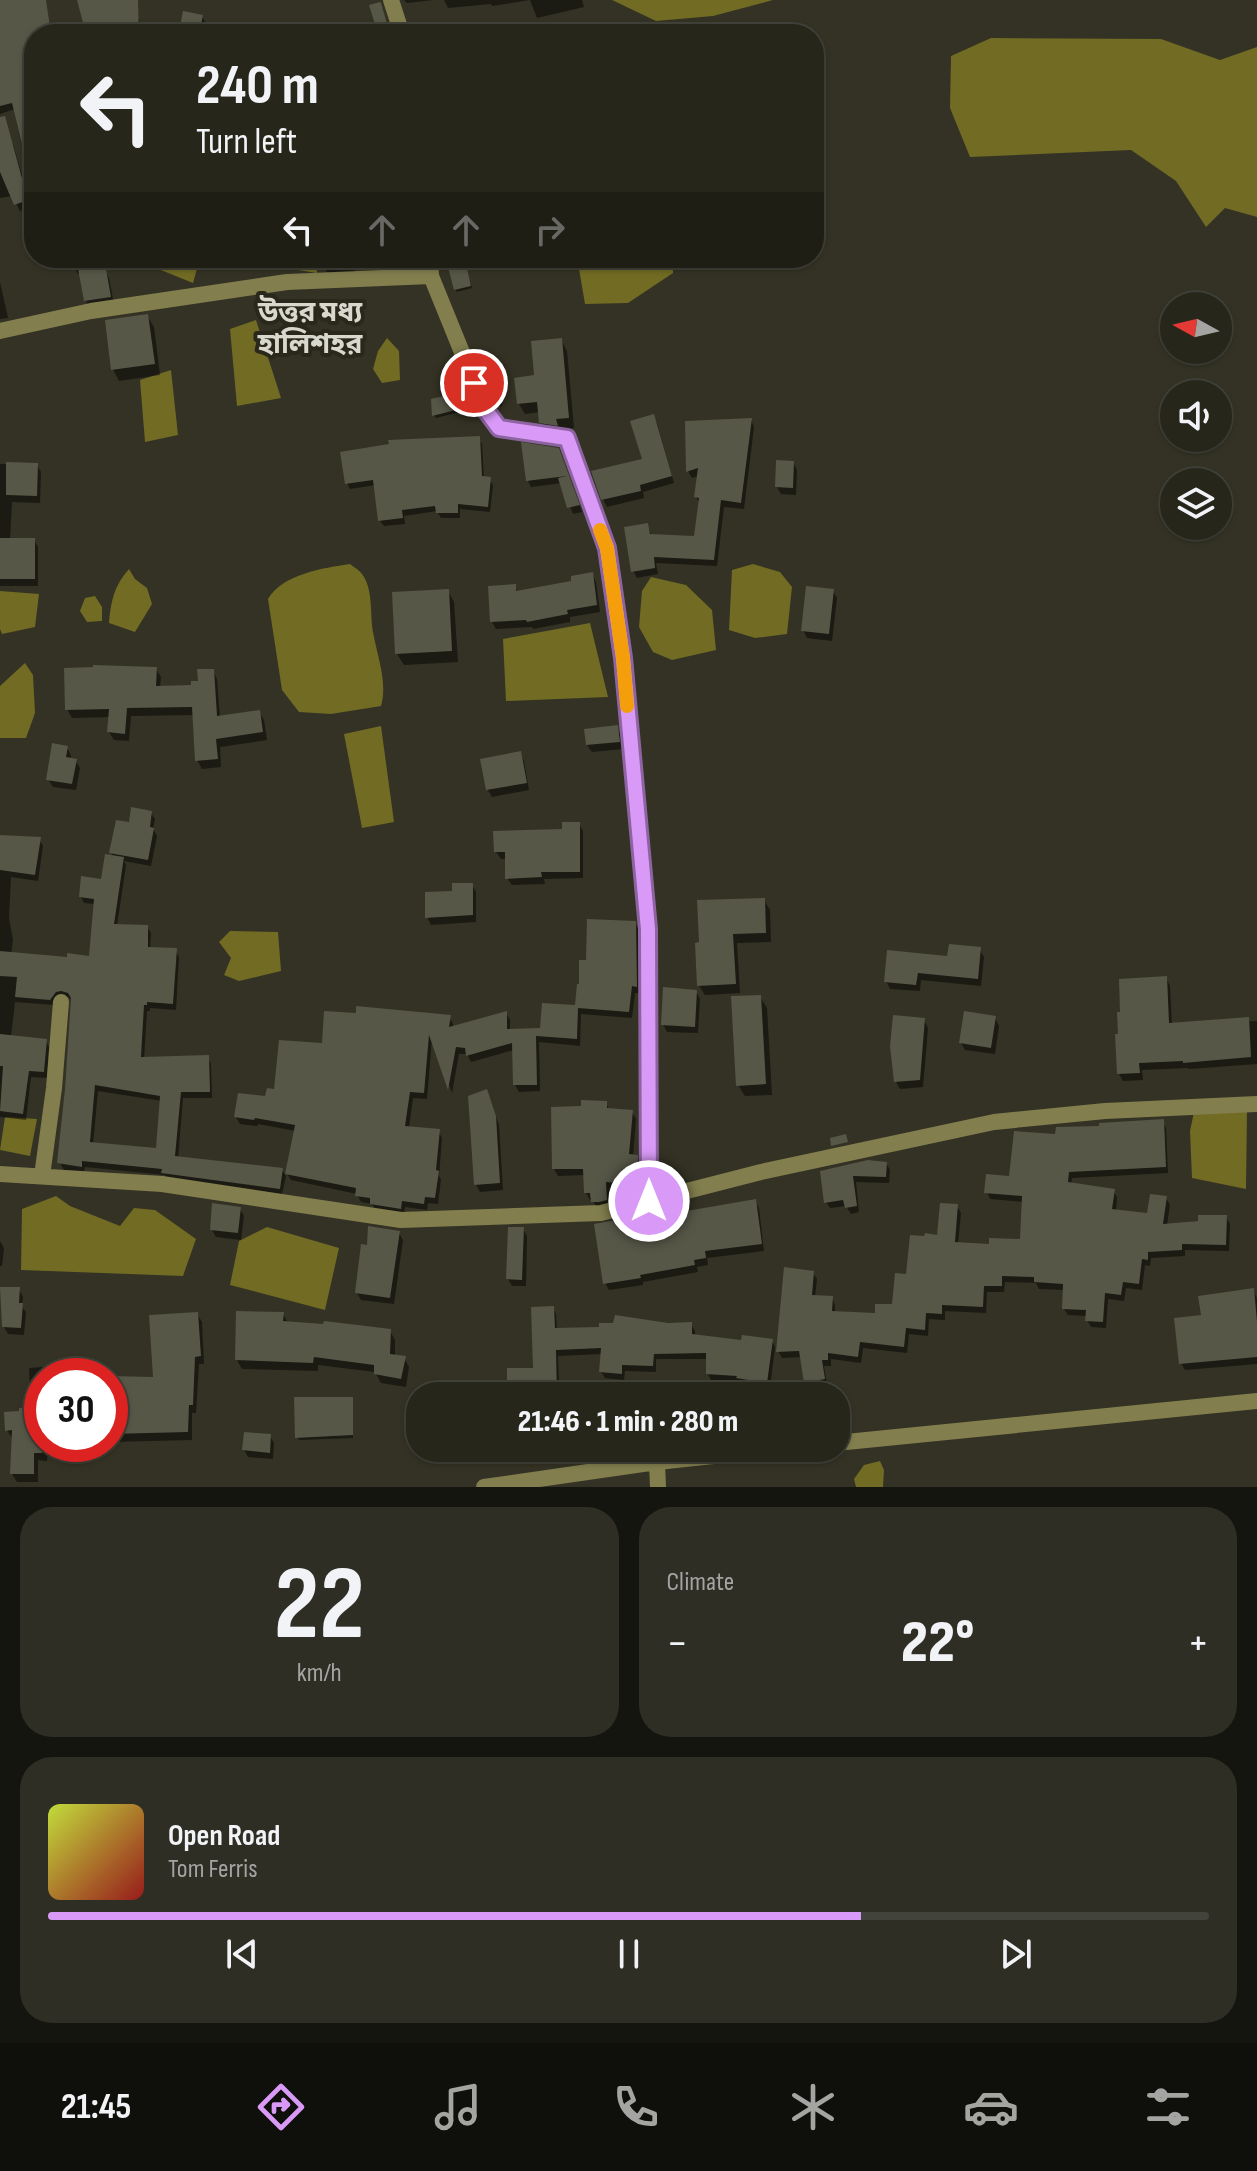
<!DOCTYPE html>
<html lang="en">
<head>
<meta charset="utf-8">
<style>
  body { margin:0; font-family:"Sofia Sans Condensed","Noto Sans Bengali",sans-serif; background:#2e2e24; color:#f1f3f6; height:100vh; display:flex; flex-direction:column; font-size:30px; white-space:nowrap }
  * { box-sizing:border-box; margin:0 }
  p { font-size:26px; color:#a4a5a3 }
  .icon { flex:none; width:44px; height:44px; fill:none; stroke:currentColor; stroke-width:2; stroke-linecap:round; stroke-linejoin:round }
  .map { position:relative; height:1487px; overflow:hidden }
  .side { display:flex; flex-direction:column; gap:20px; padding:20px; background:#15150f; flex:1 }
  .side>* { flex:none }
  .top-card { position:absolute; left:24px; top:24px; width:800px; height:244px; border-radius:32px; box-shadow:0 2px 6px #0004,0 0 0 2px #42433a; background:#26261b; color:#f1f3f6; overflow:hidden }
  .needle { width:52px; rotate:278deg }
  .buttons { position:absolute; left:1160px; top:292px; display:grid; gap:16px }
  .buttons a { display:grid; place-items:center; width:72px; height:72px; border-radius:50%; background:#26261b; box-shadow:0 2px 6px #0004,0 0 0 2px #42433a; font-size:40px }
  .speed { position:absolute; left:24px; top:1358px; display:flex; gap:16px; font-size:40px; font-weight:700; text-align:center }
  .speed>* { display:grid; place-content:center; width:104px; height:104px; border-radius:50%; background:#26261b; box-shadow:0 2px 6px #0004,0 0 0 2px #42433a; line-height:1 }
  .speed .limit { border:12px solid #d22; background:#fff; color:#111 }
  .pin { position:absolute; display:grid; place-items:center; width:68px; height:68px; color:#fff; margin:-34px; border:4px solid #fff; border-radius:50%; box-shadow:0 2px 8px #0007 }
  .me { position:absolute; width:88px; margin:-44px; rotate:0deg; stroke-linejoin:round; filter:drop-shadow(0 0 6px #0008) }
  .turn { display:flex; align-items:center; gap:28px; height:168px; padding:0 40px; font-size:36px }
  .turn .icon { width:104px; height:104px; stroke-width:2.5 }
  .turn b { display:block; font-size:56px; line-height:68px }
  .lanes { display:flex; align-items:center; height:76px; padding:0 40px; background:#0003; justify-content:center; gap:40px; direction:ltr }
  .lanes .off { opacity:.35 }
  .big { font-size:60px; font-weight:800; line-height:1.1 }
  .side .tile { flex:1; display:flex; flex-direction:column; justify-content:center; gap:12px; min-width:0; padding:0 28px; border-radius:32px; background:#2e2e24 }
  .side .dial { align-items:center; gap:0 }
  .dial b { font-size:104px; line-height:1 }
  .song { display:flex; align-items:center; gap:24px }
  .cover { width:96px; height:96px; border-radius:12px; background:linear-gradient(135deg,hsl(70 70% 55%),hsl(0 70% 35%)) }
  .played { height:8px; border-radius:4px; background:linear-gradient(90deg,#d99af7 70%,#42433a 70%) }
  .keys { display:flex; justify-content:space-around; direction:ltr }
  .heat { display:flex; justify-content:space-between; align-items:center; font-size:44px; direction:ltr }
  .side .tiles { flex:1; display:grid; gap:20px; grid-template-columns:1fr 1fr }
  .tile:last-child { grid-column:span 2 }
  .trip { position:absolute; left:406px; top:1382px; width:444px; height:80px; border-radius:32px; background:#26261b; box-shadow:0 2px 6px #0004,0 0 0 2px #42433a; font-weight:800; line-height:80px; text-align:center }
  .menu { display:flex; height:128px; justify-content:space-around; align-items:center; background:#0f0f0b; color:#a4a5a3 }
  .menu .icon { width:56px; height:56px }
  .menu .selected { color:#d99af7 }
  .menu b { font-size:36px; color:#f1f3f6 }
  .map>svg:first-child { display:block }
  .water { fill:#716b24 }
  .shadow { fill:#0007; fill-rule:evenodd }
  .building { fill:#575748; fill-rule:evenodd }
  .lines { fill:none; stroke-linecap:round; stroke-linejoin:round }
  .minor { stroke:#827e4e; stroke-width:16 }
  .route-casing { stroke:#8d64a1; stroke-width:20 }
  .route { stroke:#d99af7; stroke-width:14 }
  .slow { stroke:#f59e0b; stroke-width:14 }
  .labels { text-anchor:middle; dominant-baseline:central; stroke-width:8; stroke-linejoin:round; paint-order:stroke }
  .neighbourhood-label { font-size:28px; font-weight:bold; fill:#d8d8cf; stroke:#29281a }
</style>
</head>
<body>
<div class="map">
<svg width="1257" height="1487" viewBox="0 0 1257 1487">
  <rect width="100%" height="100%" fill="#333224"/>
  <path class="water" d="M612,0H773L713,16L656,21Z
    M731,23L734,34H658Z
    M991,38L1161,39L1220,60L1257,47V217L1225,208L1206,227L1176,181L1131,150L970,157L950,108L951,56Z
    M131,258H200L193,283Z
    M223,258H309L316,260L317,273Z
    M594,258H673V273L628,303L585,304L579,269Z
    M256,320L281,398L237,406L230,329Z
    M387,338L399,351L400,380L382,383L373,369L378,351Z
    M171,370L178,435L145,442L140,380Z
    M350,564C355,568 361,571 364,577C373,592 370,615 373,632C377,655 388,683 381,706L331,714L299,712L282,690L268,599C283,574 323,568 350,564Z
    M753,564L780,572L792,587L787,634L755,638L729,630L732,570Z
    M129,569L135,579L147,588L152,604L135,632L109,623C111,601 114,586 129,569Z
    M651,577L686,585L712,610L716,650L672,660L653,652L639,627L642,591Z
    M0,591L39,594L35,627L2,634L0,629Z
    M95,596L102,607V621L87,622L80,611L85,598Z
    M590,623L608,697L506,701L503,639Z
    M25,663L33,675L35,713L26,738H0V686Z
    M381,726L394,822L362,828L344,734Z
    M230,931L278,932L281,971L239,981L224,975L231,958L219,942Z
    M1247,1110L1246,1189L1192,1178L1190,1131L1194,1112Z
    M5,1117L37,1119L30,1156L0,1150Z
    M56,1196L70,1206L120,1226L134,1208L155,1210L196,1239L183,1276L21,1270L22,1209Z
    M267,1227L339,1248L325,1310L230,1285L239,1241Z
    M880,1461L884,1470L883,1487H856L854,1479L864,1465Z"/>
  <path class="shadow" d="M0,0H41L50,26L87,29L137,17L142,25L183,23L202,16L206,24L204,34H34V143L15,109L0,114Z
    M404,0H434L407,3Z
    M444,0H582L584,7L537,18L530,0L492,6L491,4L448,8Z
    M10,140L14,147L31,206L34,205V207V206L20,211L12,196L0,198V143Z
    M72,258H99L102,272L105,271L109,278L114,304L90,308L86,301L81,273L78,274L74,266Z
    M325,258H369L371,266H355V274L329,275L325,269Z
    M373,258H411V267H377Z
    M467,268L472,288L457,292L455,289Z
    M0,282L8,318L0,319Z
    M147,316L154,327L160,375L119,381L113,369Z
    M561,340L567,351L574,428L547,433L541,422L540,412L525,414L519,404L517,379L537,377Z
    M500,385L504,392L502,406L500,407L495,400Z
    M465,393L472,409L436,418L434,415Z
    M653,416L657,423L674,483L643,492L644,498L607,507L603,499L644,461Z
    M751,420L754,427L744,509L724,507L717,566L656,563L658,574L637,578L633,571L647,525L652,536L696,538L700,504L696,497L699,476L692,478L688,471Z
    M478,438L482,444L484,478L489,479L493,485L490,512L460,509V518H441L437,511L404,516L405,524L384,526L380,521L376,485L350,489L347,483Z
    M562,457L582,512L573,514L562,483L531,487L528,481Z
    M793,462L797,470L796,495L781,494L777,487Z
    M0,464L37,465L41,472L40,503L12,502L10,540H34L38,547V586H0Z
    M592,574L596,582L600,612L570,617V622L533,629L532,627L496,629L492,622L515,587L518,593L574,583Z
    M448,591L454,602L458,662L404,665L397,654Z
    M833,591L837,598L832,641L807,638L803,630Z
    M156,669L161,677L160,688L193,687L200,683L213,671L217,679L220,718L259,712L264,720L267,740L220,747L221,767L202,769L197,760L194,715L131,716L129,741L114,740L109,732L110,717L72,718L67,709Z
    M617,727L621,735L623,749L592,752L587,745Z
    M67,748L71,755L70,759L75,760L80,768L76,790L53,787L48,779Z
    M520,753L524,761L529,790L492,797L488,790L482,760Z
    M151,813L155,819L153,829L157,836L151,866L124,861L126,865L117,926L147,927L151,933L150,949L175,950L179,957L176,1010L150,1008V1011H147L144,1059L208,1057L211,1064L212,1098H183L178,1159L282,1170L286,1176L282,1194L167,1179L165,1175L85,1167L84,1172L64,1170L60,1163L74,1001L68,997L59,998L54,1005L15,1002L11,1037L46,1041L49,1047L47,1078L31,1077L26,1120L0,1117V837L39,839L43,846L38,881L11,877L9,918L13,940L11,954L91,959L95,904L84,903L81,897L103,881L114,858L111,852L130,825ZM98,1091L162,1101L157,1150L93,1144Z
    M579,824L583,831V878L544,879L545,884L512,885L507,878V859H501L496,852L564,831Z
    M472,885L476,892V922L431,925L427,917L454,893Z
    M764,900L770,910L771,942L737,943L740,993L705,995L699,986L697,944Z
    M635,923L639,930L640,993H635L632,1018L581,1014L580,1046L539,1042L540,1091L519,1092L515,1085L514,1050L471,1062L467,1054H459L452,1093L432,1038L427,1099L413,1098L409,1128L438,1131L442,1138L439,1176L441,1179L438,1204L428,1203L427,1210L405,1207L404,1215L376,1211L372,1204L361,1202L357,1194L291,1180L287,1174L296,1131L258,1124L257,1126L240,1124L236,1117L276,1092L323,1045L449,1017L453,1024V1028L506,1013L510,1020V1031L542,1030L577,1007L588,962Z
    M979,949L984,957L981,986L921,980L920,991L890,989L886,981L949,958Z
    M1166,978L1170,986L1172,1025L1257,1021V1064L1189,1069L1188,1068L1142,1070L1143,1080L1123,1081L1119,1074Z
    M696,991L700,999L698,1033L667,1032L663,1024Z
    M760,997L767,1008L772,1095L745,1096L738,1085Z
    M995,1018L999,1026L995,1054L965,1050L961,1043Z
    M924,1020L928,1028L923,1087L900,1089L896,1082L892,1046Z
    M490,1099L499,1125L503,1190L480,1192L476,1185Z
    M606,1103L610,1111L632,1112L636,1119L633,1157H637L641,1164V1191L609,1188L610,1207L597,1209L593,1200H590L586,1193L585,1175L558,1176L554,1169L583,1108Z
    M1162,1121L1166,1128L1168,1173L1072,1178L1071,1185L1113,1191L1117,1197L1116,1212L1149,1215L1166,1198L1170,1205L1167,1225L1226,1217L1230,1224L1229,1251L1185,1250V1256L1151,1258L1150,1266L1145,1265L1142,1290L1126,1288L1124,1301L1108,1299L1106,1328L1091,1327L1087,1320V1316L1068,1315L1064,1309L1065,1290L1039,1289L1036,1283L1005,1282L1004,1292H987L986,1313L945,1311V1320L929,1319L928,1336L909,1334L907,1353L863,1348L861,1363L831,1359V1366H824L827,1386L810,1389L806,1382L802,1357L782,1358L778,1351L813,1273L817,1279L815,1297L832,1298L835,1305V1314L877,1315L894,1306L908,1277L939,1237L957,1206L961,1213L958,1244L991,1246L1022,1241L1024,1202L990,1199L987,1192L1011,1178L1057,1136L1101,1128Z
    M886,1163L890,1170L889,1183L856,1182L859,1212L851,1214L846,1206L830,1208L826,1202L822,1172Z
    M755,1201L759,1208L764,1251L707,1258L708,1265L697,1267L698,1272L643,1282V1285L609,1290L605,1283L623,1224Z
    M240,1209L244,1216L241,1240L216,1237L212,1230Z
    M523,1229L527,1236L526,1286H512L508,1279Z
    M399,1233L403,1240L394,1304L361,1300L357,1293Z
    M0,1241L4,1248L2,1266H0Z
    M19,1289L23,1297L22,1307L26,1312L24,1335L8,1334L4,1327Z
    M1253,1290L1257,1298V1364L1185,1370L1181,1363L1203,1317Z
    M553,1308L556,1314L557,1330L691,1324L695,1331V1337L743,1342L772,1341L775,1347L770,1388L742,1384L740,1381L711,1380L708,1374V1359H656V1372L625,1371L624,1380L605,1378L601,1372L603,1354L558,1356L559,1384L595,1385L598,1392V1396H513V1391L509,1384L536,1370Z
    M197,1314L202,1322L204,1364H199L196,1413H192V1440L110,1442V1378L155,1379Z
    M283,1314L288,1323L390,1331L395,1340V1356L404,1358L409,1367L406,1387L381,1383L375,1372L318,1365V1371L242,1369L237,1360Z
    M43,1367L47,1375L42,1376V1444H48L47,1461L38,1460V1482H17L12,1474V1438L7,1430L31,1411L29,1368Z
    M352,1399L353,1402V1438L299,1440L297,1437Z
    M270,1436L274,1443L273,1459L248,1457L244,1450Z"/>
  <path class="building" d="M0,0H46L51,34H34V77L31,108L34,107V167L28,168L12,103L0,106Z
    M77,0H138L139,34H86Z
    M380,2L381,3L390,34H378L369,5Z
    M183,11L203,15L200,30L180,27Z
    M5,116L28,200L14,205L0,172V117Z
    M76,258H98L101,270L106,269L111,297L84,301Z
    M466,263L471,286L454,290L448,267Z
    M148,314L155,364L111,370L105,320Z
    M562,338L569,418L556,419L558,426L539,423L537,402L517,404L514,378L534,375L531,341Z
    M501,383L499,399L493,401L487,386Z
    M466,391L472,406L432,416L431,399Z
    M654,414L672,476L640,485L641,491L601,500L591,471L642,459L630,421Z
    M752,418L741,503L721,500L714,560L654,557L655,568L631,572L624,527L648,523L650,534L694,536L699,498L694,497L698,468L686,472L685,421Z
    M480,436L482,476L491,477L488,507L458,504V513H436L435,506L402,510L403,518L378,521L373,480L345,484L340,452L389,444L388,440Z
    M521,442L559,448L580,505L567,508L558,478L567,476L526,481Z
    M776,460L794,461L793,488L775,487Z
    M6,462L38,463L37,496L6,495Z
    M0,538H35V579H0Z
    M593,572L597,605L567,610L568,614L527,622L526,620L490,622L488,586L516,584V591L571,581V576Z
    M806,586L834,589L829,634L801,631Z
    M449,589L452,651L395,654L392,592Z
    M93,665L157,667L156,686L191,685V681H198L197,669H214L217,716L260,710L263,732L216,739L218,759L195,761L192,707L127,708L125,734L107,732L109,709L65,710L64,668L93,667Z
    M618,725L620,742L586,745L584,729Z
    M52,743L68,746L66,757L77,759L72,784L46,780Z
    M521,751L527,783L486,790L480,759Z
    M131,807L152,811L150,827L154,828L148,860L109,853L116,820L129,822Z
    M562,822H580V872H541L542,877L505,879V852H494L493,831L562,829Z
    M0,835L41,837L35,875L0,870Z
    M105,854L124,857L114,924L148,925V947L177,948L173,1004L147,1002V1005H144L141,1057L209,1055L210,1092H181L175,1156L283,1168L280,1189L161,1173L162,1169L82,1161V1167L57,1163L65,1089L71,998L68,993L61,991L56,992L50,1000L15,997L17,977L0,976V951L67,957V953L89,956L94,899L79,897L81,876L101,879ZM95,1085L160,1096L156,1148L90,1142Z
    M452,883H473V915L425,918V892L452,891Z
    M765,898L766,933L733,934L736,984L697,986L695,943L699,942L697,900Z
    M587,919L636,921L637,987L632,986L629,1012L578,1008L577,1039L536,1036L537,1085H513L512,1043L466,1056L465,1048L456,1047L448,1090L429,1035L424,1093L410,1092L405,1126L440,1129L436,1170L439,1171L435,1198L425,1197L424,1204L402,1201L401,1209L370,1204V1198L355,1196L356,1188L285,1174L295,1125L255,1118L254,1120L234,1117L238,1093L265,1096L267,1088L274,1089L279,1040L322,1043L324,1011L356,1013V1006L451,1015L449,1027L507,1011V1029L540,1028L542,1003L575,1005L577,984H579V960H586Z
    M949,944L981,947L978,979L918,973L916,985L884,982L887,950L947,956Z
    M1167,976L1169,1023L1249,1017L1251,1057L1183,1063V1061L1139,1063L1140,1073L1117,1074L1115,1034H1118L1117,1012H1120L1119,979Z
    M663,987L697,990L695,1027L661,1025Z
    M761,995L766,1084L736,1086L731,996Z
    M964,1011L996,1016L991,1048L959,1043Z
    M893,1015L925,1018L920,1080L894,1082L890,1046Z
    M0,1034L47,1039L44,1072L29,1071L23,1114L0,1111L3,1066H0Z
    M487,1089L496,1116L500,1183L474,1185L468,1096Z
    M581,1100L607,1101V1108L633,1110L629,1154L638,1155V1185L606,1182L607,1200L599,1202H591L590,1193H584L583,1169H552L551,1107L581,1106Z
    M1164,1119L1166,1167L1069,1172L1068,1182L1115,1189L1112,1209L1147,1213L1150,1194L1167,1196L1163,1224L1198,1221V1215H1227L1226,1245L1182,1244V1250L1148,1252V1260L1142,1259L1139,1284L1123,1282L1121,1295L1105,1293L1103,1322L1085,1321L1086,1310L1062,1309L1063,1284L1034,1282V1277L1002,1276V1286H984L983,1307L942,1305V1314L926,1313L925,1330L906,1328L904,1347L860,1342L858,1357L828,1353V1360H822L825,1379L804,1383L799,1351L776,1352L784,1267L814,1271L812,1295L833,1296L832,1311L875,1313V1304H892L895,1273L906,1274L910,1235L924,1236L925,1233L937,1235L940,1203L958,1204L955,1242L989,1244V1238L1020,1239L1022,1196L984,1193L986,1174L1009,1176L1014,1131L1055,1134L1056,1127L1099,1126V1123Z
    M846,1134L848,1142L831,1146L830,1138Z
    M868,1160L887,1162L886,1177L853,1176L857,1206L845,1208L843,1200L824,1203L820,1171Z
    M756,1199L762,1244L705,1251L706,1258L694,1260L695,1265L640,1275L641,1278L603,1284L594,1224L622,1219L623,1222Z
    M212,1203L241,1207L238,1233L210,1230Z
    M368,1226L400,1231L390,1298L355,1293L361,1244L367,1245Z
    M508,1227H524L522,1280L506,1279Z
    M0,1287H20L19,1303H23L21,1328L2,1327Z
    M1254,1288L1257,1322V1357L1179,1364L1174,1318L1201,1315L1198,1296Z
    M554,1306L555,1328L599,1327V1323H613L615,1315L668,1323L692,1322V1334L741,1340L742,1335L773,1339L767,1383L736,1378L737,1376L706,1374V1353L654,1354L653,1366L622,1365V1374L599,1372L601,1348L556,1350L557,1396H511V1385H507V1368H533L531,1307Z
    M236,1311L284,1312L283,1321L323,1324L324,1321L391,1329L390,1354L406,1356L401,1379L374,1374V1365L314,1357L313,1363L235,1360Z
    M198,1312L201,1356L195,1357L193,1405H189L188,1432L110,1434V1376L153,1377L149,1315Z
    M294,1397H353V1435L295,1438Z
    M19,1408L42,1409V1453H34V1474H10L12,1430L5,1431L4,1412L19,1411Z
    M244,1432L271,1434L270,1453L242,1450Z"/>
  <g class="lines">
    <path class="minor" d="M391,0L402,34
      M430,258L431,276L485,409L499,428L567,438L607,548L623,658L648,929L649,1201
      M0,331L91,311L287,282L431,276
      M0,1174L162,1184L401,1220L601,1213L761,1172L994,1122L1105,1111L1257,1104
      M42,1176L54,1088L61,1002
      M836,1443L1257,1401
      M657,1462L658,1487
      M484,1487L657,1462L791,1448"/>
  </g>
  <g class="lines">
    <g class="route-casing">
      <path id="route" d="M474,383L485,409L499,428L567,438L607,548L623,658L648,929L649,1201"/>
    </g>
    <use href="#route" class="route"/>
    <path class="slow" d="M600,530L607,548L623,658L627,706"/>
  </g>
  <g class="labels">
    <g class="neighbourhood-label">
      <text x="310" y="312">উত্তর মধ্য<tspan x="310" dy="32">হালিশহর</tspan></text>
    </g>
  </g>
</svg>
<div class="buttons">
<a><svg class="needle" viewBox="-14 -14 28 28"><path d="M0-13l5 13h-10z" fill="#e53935"/><path d="M0 13l5-13h-10z" fill="#a4a5a3"/></svg></a>
<a><svg class="icon" aria-label="sound" viewBox="0 0 24 24"><path d="M4 9h4l5-4v14l-5-4H4zM17 9q2 3 0 6"/></svg></a>
<a><svg class="icon" aria-label="layers" viewBox="0 0 24 24"><path d="M12 4l9 5-9 5-9-5zM3 14l9 5 9-5"/></svg></a>
</div>
<div class="speed"><div class="limit">30</div></div>
<div class="pin" style="left:474px;top:383px;background:#d93025"><svg class="icon" aria-label="arrive" viewBox="0 0 24 24"><path d="M6 21V4h12l-3 4 3 4H6"/></svg></div>
<svg class="me" style="left:649px;top:1201px" viewBox="-20 -20 40 40"><circle r="17" fill="#d99af7" stroke="#fff" stroke-width="3"/><path d="M0-11L8 9 0 5-8 9z" fill="#fff"/></svg>
<div class="trip">21:46 · 1 min · 280 m</div>
<div class="top-card">
<div class="turn"><svg class="icon" aria-label="left" viewBox="0 0 24 24"><path d="M17 20v-9H6M10 6l-5 5 5 5"/></svg><div><b>240 m</b>Turn left</div></div>
<div class="lanes"><svg class="icon" aria-label="left" viewBox="0 0 24 24"><path d="M17 20v-9H6M10 6l-5 5 5 5"/></svg><svg class="icon off" aria-label="ahead" viewBox="0 0 24 24"><path d="M12 20V5M6 11l6-6 6 6"/></svg><svg class="icon off" aria-label="ahead" viewBox="0 0 24 24"><path d="M12 20V5M6 11l6-6 6 6"/></svg><svg class="icon off" aria-label="right" viewBox="0 0 24 24"><path d="M7 20v-9h11M14 6l5 5-5 5"/></svg></div>
</div>
</div>
<section class="side">
<div class="tiles">
<div class="tile dial"><b>22</b><p>km/h</p></div>
<div class="tile"><p>Climate</p>
<div class="heat"><a>−</a><b class="big">22°</b><a>+</a></div>
</div>
<div class="tile">
<div class="song"><i class="cover"></i><div><b>Open Road</b><p>Tom Ferris</p></div></div>
<div class="played"></div>
<div class="keys"><svg class="icon" aria-label="previous" viewBox="0 0 24 24"><path d="M18 5L8 12l10 7zM5 5v14"/></svg><svg class="icon" aria-label="pause" viewBox="0 0 24 24"><path d="M8 5v14M16 5v14"/></svg><svg class="icon" aria-label="next" viewBox="0 0 24 24"><path d="M6 5l10 7-10 7zM19 5v14"/></svg></div>
</div>
</div>
</section>
<nav class="menu">
<b>21:45</b>
<svg class="icon selected" aria-label="directions" viewBox="0 0 24 24"><path d="M12 3l9 9-9 9-9-9zM9 14v-3h6M13 9l2 2-2 2"/></svg>
<svg class="icon" aria-label="music" viewBox="0 0 24 24"><path d="M9 18V5l10-2v13"/><circle cx="6" cy="18" r="3"/><circle cx="16" cy="16" r="3"/></svg>
<svg class="icon" aria-label="phone" viewBox="0 0 24 24"><path d="M5 4h4l2 5-3 2q2 4 5 5l2-3 5 2v4C11 20 4 13 5 4z"/></svg>
<svg class="icon" aria-label="climate" viewBox="0 0 24 24"><path d="M12 3v18M4 7l16 10M4 17L20 7"/></svg>
<svg class="icon" aria-label="car" viewBox="0 0 24 24"><path d="M5 17H2v-5l4-1 3-4h7l3 4 3 1v5h-3M9 17h6M6 11h13"/><circle cx="7" cy="17" r="2"/><circle cx="17" cy="17" r="2"/></svg>
<svg class="icon" aria-label="filters" viewBox="0 0 24 24"><path d="M4 7h16M4 17h16"/><circle cx="9" cy="7" r="2"/><circle cx="15" cy="17" r="2"/></svg>
</nav>
</body>
</html>
